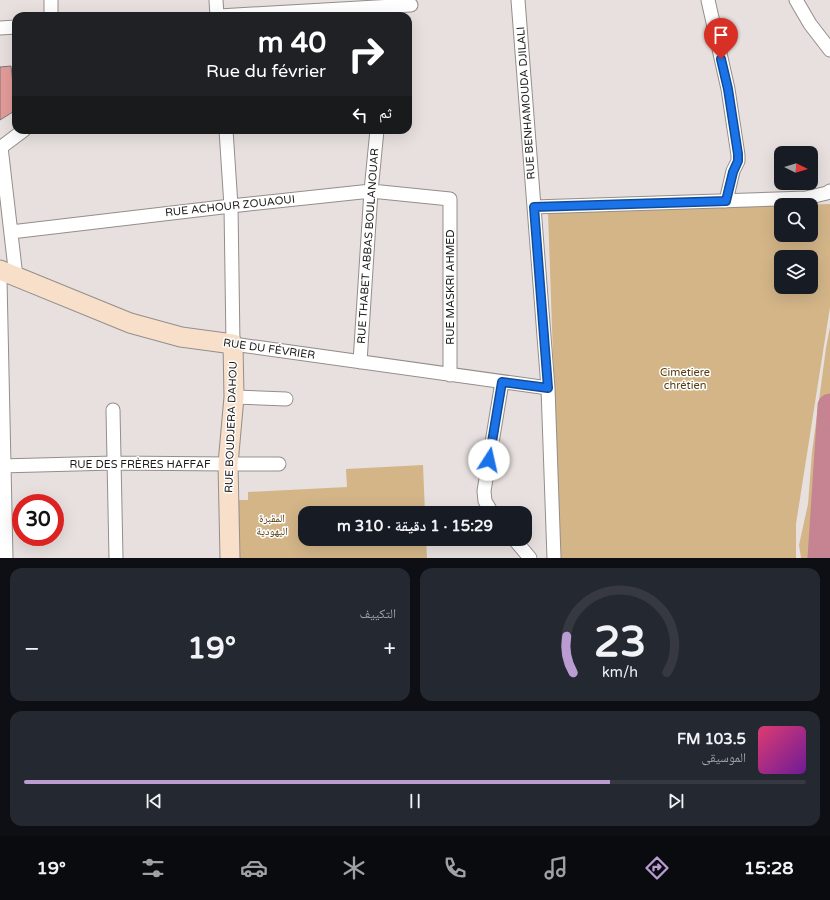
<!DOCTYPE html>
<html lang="ar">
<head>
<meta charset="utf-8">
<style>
  body { margin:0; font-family:"Varela Round","Noto Naskh Arabic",sans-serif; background:#242831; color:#f1f3f6; direction:rtl; height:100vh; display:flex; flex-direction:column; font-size:15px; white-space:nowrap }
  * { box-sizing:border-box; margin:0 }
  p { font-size:13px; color:#9ea1a6 }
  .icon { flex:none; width:22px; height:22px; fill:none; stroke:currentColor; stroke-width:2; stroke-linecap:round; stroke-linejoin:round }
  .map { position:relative; height:558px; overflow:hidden; direction:ltr }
  .drawer { display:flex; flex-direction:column; gap:10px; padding:10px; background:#0d0f14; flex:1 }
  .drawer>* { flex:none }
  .hud { position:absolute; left:12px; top:12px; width:400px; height:122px; border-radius:12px; box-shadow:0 4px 16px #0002; direction:rtl; background:#202124; color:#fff; overflow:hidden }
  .needle { width:26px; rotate:95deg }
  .tools { position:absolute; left:774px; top:146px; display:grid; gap:8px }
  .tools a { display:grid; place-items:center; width:44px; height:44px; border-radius:8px; background:#171b24; box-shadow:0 4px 16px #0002; font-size:20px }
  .speed { position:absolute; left:12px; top:494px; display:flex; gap:8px; font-size:20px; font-weight:700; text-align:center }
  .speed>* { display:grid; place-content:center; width:52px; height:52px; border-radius:50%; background:#171b24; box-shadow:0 4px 16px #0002; line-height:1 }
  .speed .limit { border:6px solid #d22; background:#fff; color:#111 }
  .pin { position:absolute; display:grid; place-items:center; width:34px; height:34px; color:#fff; margin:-41px -17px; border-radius:50% 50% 50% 0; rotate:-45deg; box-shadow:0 0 4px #0007 }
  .pin .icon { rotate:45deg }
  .me { position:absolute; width:44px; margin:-22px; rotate:10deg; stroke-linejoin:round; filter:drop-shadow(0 0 3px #0008) }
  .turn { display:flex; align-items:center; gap:14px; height:84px; padding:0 20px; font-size:18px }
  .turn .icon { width:52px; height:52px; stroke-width:2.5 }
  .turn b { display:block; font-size:28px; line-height:34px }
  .then { display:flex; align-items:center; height:38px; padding:0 20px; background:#0003; gap:8px; font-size:15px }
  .big { font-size:30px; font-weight:800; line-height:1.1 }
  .drawer .widget { flex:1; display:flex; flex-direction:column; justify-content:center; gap:6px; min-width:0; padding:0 14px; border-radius:12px; background:#242831 }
  .drawer .dial { align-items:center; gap:0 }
  .dial svg { height:104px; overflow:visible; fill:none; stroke:#363941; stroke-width:7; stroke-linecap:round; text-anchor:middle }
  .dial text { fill:#f1f3f6; stroke:none }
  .song { display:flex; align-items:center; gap:12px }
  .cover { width:48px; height:48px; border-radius:6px; background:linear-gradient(135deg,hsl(340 70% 55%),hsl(280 70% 35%)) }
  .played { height:4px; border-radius:2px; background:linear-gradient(90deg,#bb9cd2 75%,#363941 75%) }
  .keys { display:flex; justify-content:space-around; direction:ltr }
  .heat { display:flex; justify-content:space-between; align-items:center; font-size:22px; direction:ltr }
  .drawer .tiles { flex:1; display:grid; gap:10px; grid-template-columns:1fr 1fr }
  .widget:last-child { grid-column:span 2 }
  .trip { position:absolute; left:298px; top:506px; width:234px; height:40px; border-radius:12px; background:#171b24; box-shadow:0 4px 16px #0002; font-weight:800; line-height:40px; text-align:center; direction:rtl }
  .tabs { display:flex; height:64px; justify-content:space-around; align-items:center; background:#090b0e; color:#9ea1a6 }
  .tabs .icon { width:28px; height:28px }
  .tabs .active { color:#bb9cd2 }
  .tabs b { font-size:18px; color:#f1f3f6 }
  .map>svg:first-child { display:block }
  .green { fill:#d3b588; fill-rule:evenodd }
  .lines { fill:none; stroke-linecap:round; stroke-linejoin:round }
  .river { stroke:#c68493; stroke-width:25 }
  .building { fill:#e29c99; stroke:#7d7776 }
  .street-casing { stroke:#948e8b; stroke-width:15 }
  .secondary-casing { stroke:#948e8b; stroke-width:21 }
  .street { stroke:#fff; stroke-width:13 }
  .secondary { stroke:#f7dfca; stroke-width:19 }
  .route-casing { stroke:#114b97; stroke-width:10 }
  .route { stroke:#1a73e8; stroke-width:7 }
  .labels { text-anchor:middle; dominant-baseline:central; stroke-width:3; stroke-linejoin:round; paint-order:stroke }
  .street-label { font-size:11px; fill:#1c1a19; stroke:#fff }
  .park-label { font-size:11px; fill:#553c10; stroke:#fff }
</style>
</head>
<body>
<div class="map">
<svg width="830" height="558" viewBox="0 0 830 558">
  <rect width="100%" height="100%" fill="#e7e0de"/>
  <path class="green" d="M830,204V307L796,524V558H560L548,212L781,205V235H811V205H789ZM781,257H811V287H781Z
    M830,327V558H801L799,545L808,504L812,452L826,348Z
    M423,465L425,513H305V539H426L427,558H240L238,500H248V492L347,487L346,469Z"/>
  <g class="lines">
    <path class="river" d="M820,558L830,406"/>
  </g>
  <path class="building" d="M11,66L16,110L0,120V67Z"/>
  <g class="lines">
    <g class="street-casing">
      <path id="street" d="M51,0V16
        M216,0L217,16
        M518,0L548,388L554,558
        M708,0L728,89L738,155V161L733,171L726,201
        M796,0L810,24L830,50
        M219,16L411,5
        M0,28L16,27
        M226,130L231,206L233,344L548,388
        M1,147L16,277
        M0,148L24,130
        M534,207L806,198L827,193L830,191
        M11,232L231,206L371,191L450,199V375
        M0,280L6,558
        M360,362L371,191L377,130
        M234,397L286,399
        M113,410L116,558
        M0,466L114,463L228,464H279
        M492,513L485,501L484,491L502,382
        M514,539L530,558"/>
    </g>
    <g class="secondary-casing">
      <path id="secondary" d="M0,270L130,323L181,337L233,344L234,397L228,464L230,558"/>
    </g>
    <use href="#street" class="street"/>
    <use href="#secondary" class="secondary"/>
  </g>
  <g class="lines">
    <g class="route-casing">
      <path id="route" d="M489,460L502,382L548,388L534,207L726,201L733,172L738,161V154L728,89L721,59"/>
    </g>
    <use href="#route" class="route"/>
  </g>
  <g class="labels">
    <g class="street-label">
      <text transform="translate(526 103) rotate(-94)">RUE BENHAMOUDA DJILALI</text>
      <text transform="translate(230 206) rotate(-6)">RUE ACHOUR ZOUAOUI</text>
      <text transform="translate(368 246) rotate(-86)">RUE THABET ABBAS BOULANOUAR</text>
      <text transform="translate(450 287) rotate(-90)">RUE MASKRI AHMED</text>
      <text transform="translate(269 349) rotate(8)">RUE DU FÉVRIER</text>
      <text transform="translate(231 427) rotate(-88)">RUE BOUDJERA DAHOU</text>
      <text x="140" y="464">RUE DES FRÈRES HAFFAF</text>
    </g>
    <g class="park-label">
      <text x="685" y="372">Cimetiere<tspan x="685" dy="13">chrétien</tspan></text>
      <text x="272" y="518">المقبرة<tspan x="272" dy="13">اليهودية</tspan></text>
    </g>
  </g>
</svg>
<div class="tools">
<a><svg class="needle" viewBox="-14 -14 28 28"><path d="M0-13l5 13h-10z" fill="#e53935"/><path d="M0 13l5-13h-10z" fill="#9ea1a6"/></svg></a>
<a><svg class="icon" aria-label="search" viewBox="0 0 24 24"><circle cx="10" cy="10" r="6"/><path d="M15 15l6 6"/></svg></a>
<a><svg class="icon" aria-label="layers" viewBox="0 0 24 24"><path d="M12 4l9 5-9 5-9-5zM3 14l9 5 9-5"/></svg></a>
</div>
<div class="speed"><div class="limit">30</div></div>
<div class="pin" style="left:721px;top:59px;background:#d93025"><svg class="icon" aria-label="arrive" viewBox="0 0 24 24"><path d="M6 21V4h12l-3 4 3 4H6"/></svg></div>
<svg class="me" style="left:489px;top:460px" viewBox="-20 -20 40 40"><circle r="19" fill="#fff"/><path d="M0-13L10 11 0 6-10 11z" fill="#1a73e8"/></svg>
<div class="trip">15:29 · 1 دقيقة · 310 m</div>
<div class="hud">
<div class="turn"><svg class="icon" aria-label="right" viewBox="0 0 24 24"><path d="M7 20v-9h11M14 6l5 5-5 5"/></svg><div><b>40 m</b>Rue du février</div></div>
<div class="then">ثم<svg class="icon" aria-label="left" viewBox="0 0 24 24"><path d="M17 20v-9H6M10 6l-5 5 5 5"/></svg></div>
</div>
</div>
<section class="drawer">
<div class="tiles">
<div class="widget dial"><svg viewBox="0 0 100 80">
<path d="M14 69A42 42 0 1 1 86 69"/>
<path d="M14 69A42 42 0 0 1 9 41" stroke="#bb9cd2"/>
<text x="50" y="56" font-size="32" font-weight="700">23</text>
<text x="50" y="72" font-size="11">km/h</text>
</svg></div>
<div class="widget"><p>التكييف</p>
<div class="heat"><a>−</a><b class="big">19°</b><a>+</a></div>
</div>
<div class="widget">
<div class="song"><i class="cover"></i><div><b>103.5 FM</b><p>الموسيقى</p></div></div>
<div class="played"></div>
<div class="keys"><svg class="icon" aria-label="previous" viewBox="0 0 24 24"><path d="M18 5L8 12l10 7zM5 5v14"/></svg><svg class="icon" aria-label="pause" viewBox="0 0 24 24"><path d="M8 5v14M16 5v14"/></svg><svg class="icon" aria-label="next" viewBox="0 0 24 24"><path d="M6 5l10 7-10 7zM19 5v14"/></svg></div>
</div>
</div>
</section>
<nav class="tabs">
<b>15:28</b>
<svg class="icon active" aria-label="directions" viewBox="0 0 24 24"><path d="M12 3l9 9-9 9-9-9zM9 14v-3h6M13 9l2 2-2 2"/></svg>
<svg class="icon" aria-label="music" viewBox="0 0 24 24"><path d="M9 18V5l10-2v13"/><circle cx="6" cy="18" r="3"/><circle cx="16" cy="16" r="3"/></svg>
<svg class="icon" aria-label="phone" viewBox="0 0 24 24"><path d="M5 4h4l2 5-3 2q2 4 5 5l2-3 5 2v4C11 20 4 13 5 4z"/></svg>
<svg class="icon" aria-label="climate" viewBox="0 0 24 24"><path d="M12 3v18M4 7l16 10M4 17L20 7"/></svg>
<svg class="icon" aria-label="car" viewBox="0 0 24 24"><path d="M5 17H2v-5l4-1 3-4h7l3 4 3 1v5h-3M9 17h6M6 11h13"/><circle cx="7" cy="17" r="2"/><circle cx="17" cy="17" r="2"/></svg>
<svg class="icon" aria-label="filters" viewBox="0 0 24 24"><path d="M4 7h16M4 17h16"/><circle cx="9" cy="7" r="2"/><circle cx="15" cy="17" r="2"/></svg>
<b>19°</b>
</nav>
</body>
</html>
